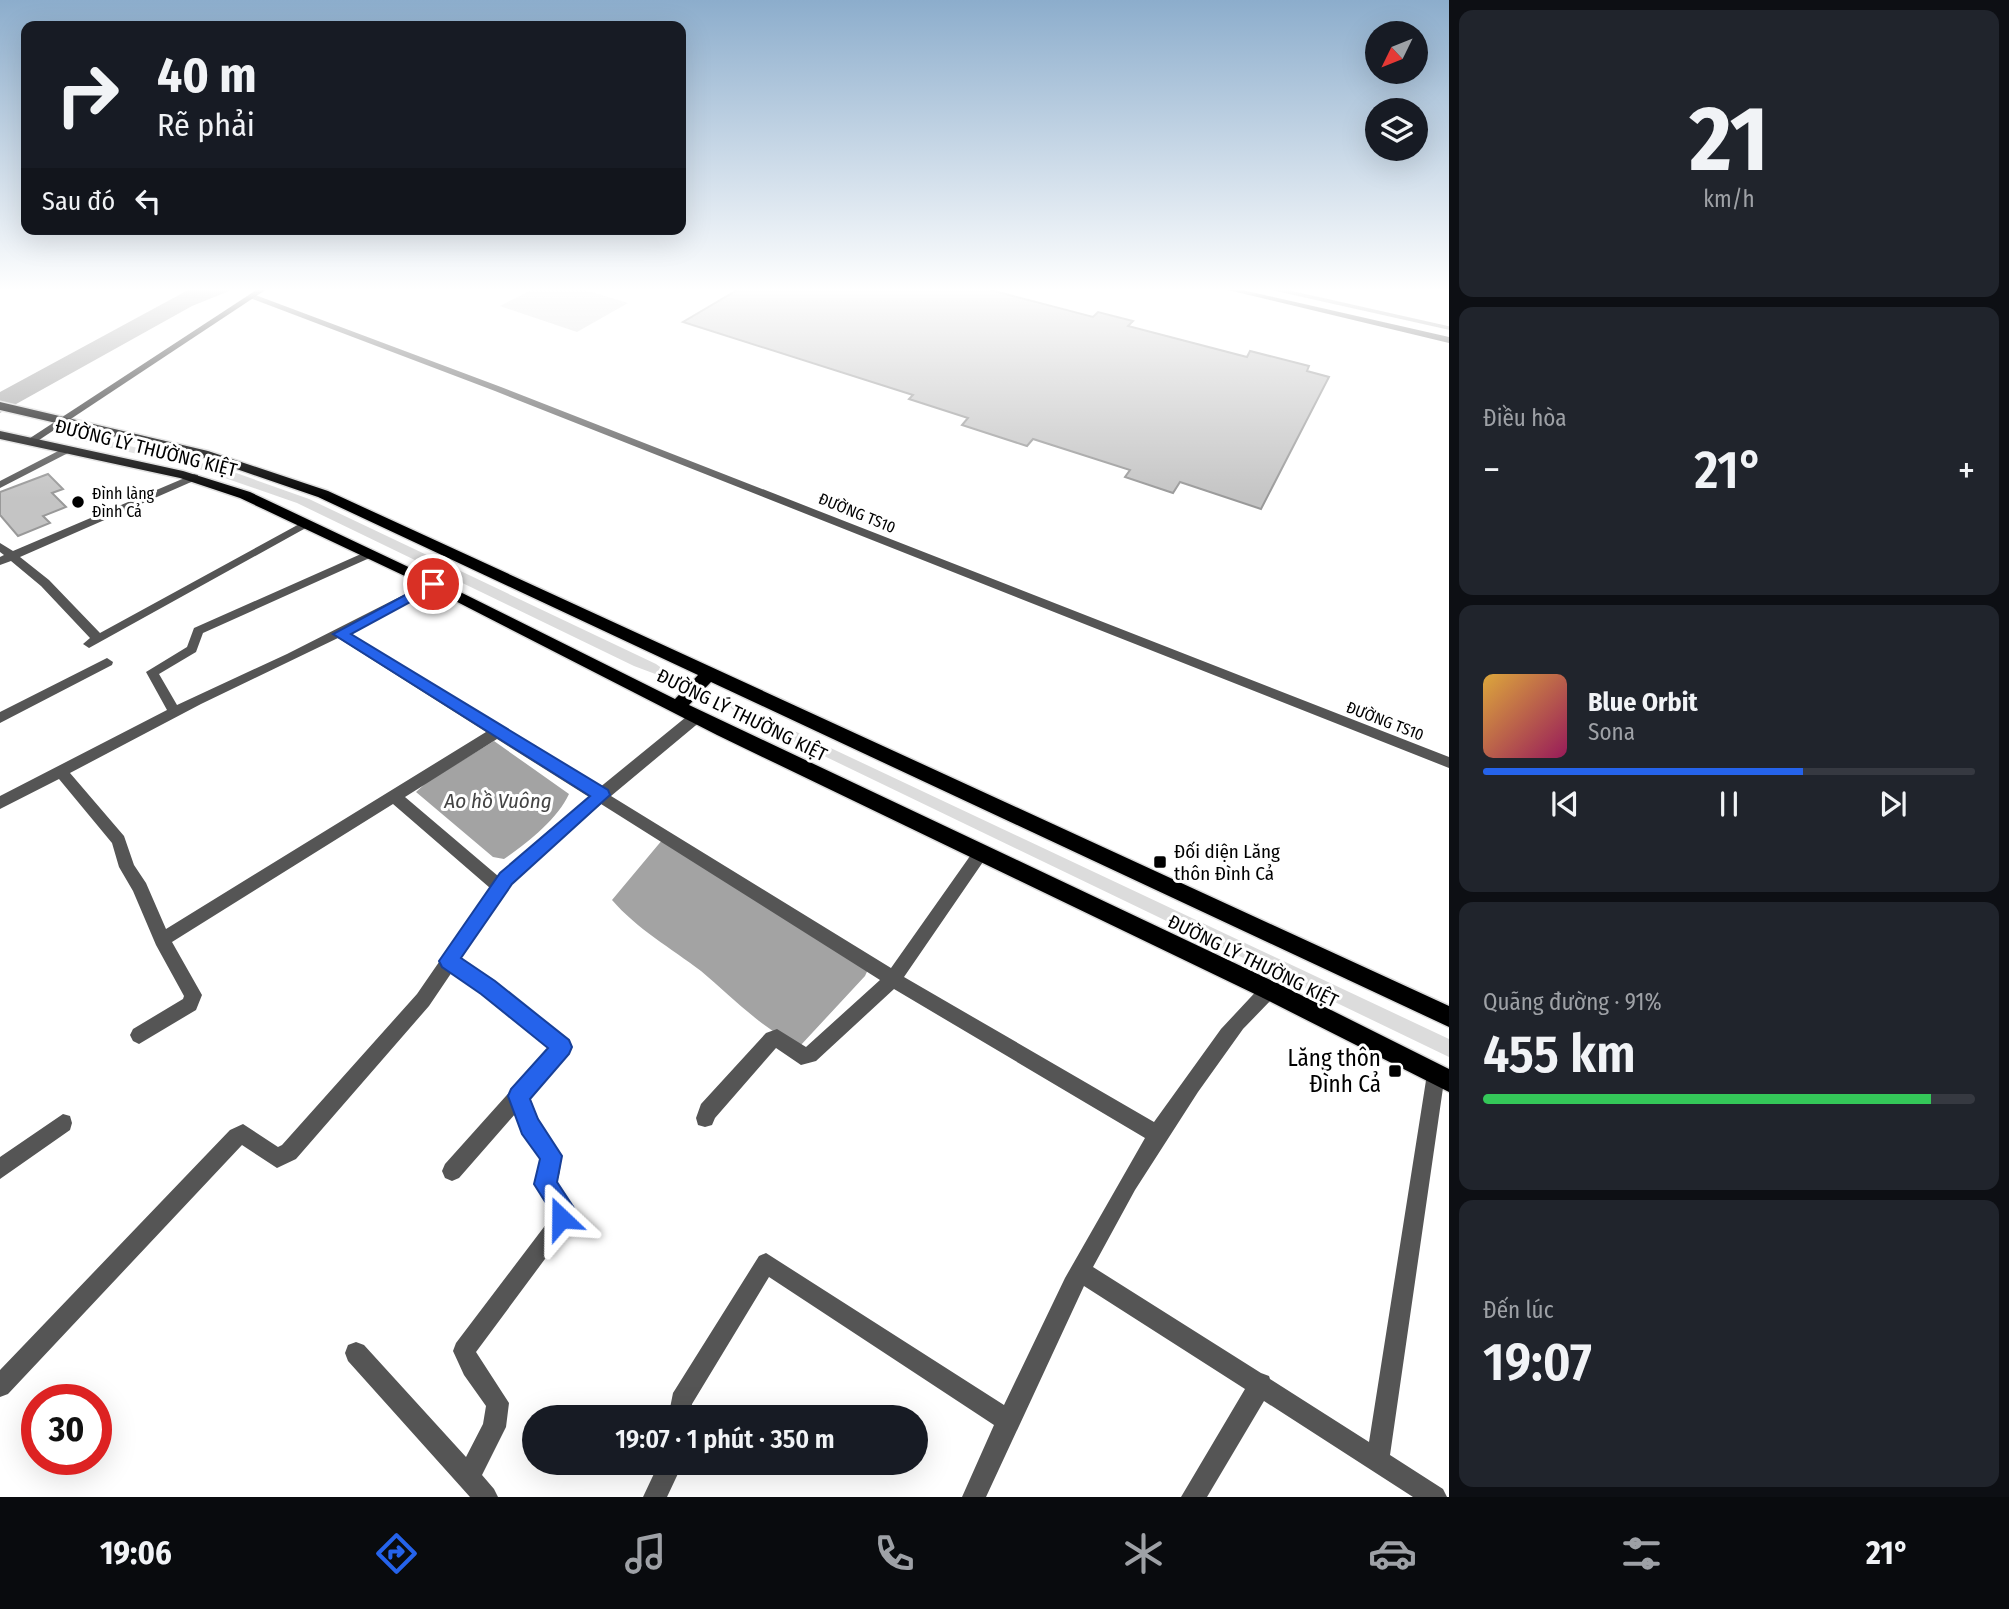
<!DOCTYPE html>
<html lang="vi">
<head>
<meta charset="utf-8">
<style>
  body { margin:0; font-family:"Fira Sans Condensed",sans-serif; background:#20242c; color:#f1f3f6; height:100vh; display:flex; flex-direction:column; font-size:26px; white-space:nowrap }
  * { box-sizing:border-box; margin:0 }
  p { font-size:23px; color:#9ea1a6 }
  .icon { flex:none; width:38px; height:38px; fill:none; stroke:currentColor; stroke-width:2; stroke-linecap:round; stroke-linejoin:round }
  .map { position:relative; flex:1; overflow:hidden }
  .details { display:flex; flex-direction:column; gap:10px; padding:10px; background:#0d0f14; width:560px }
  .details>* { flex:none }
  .top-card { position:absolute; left:21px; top:21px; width:665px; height:214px; border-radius:14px; box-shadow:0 7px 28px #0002; background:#171b24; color:#f1f3f6; overflow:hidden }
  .needle { width:46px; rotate:227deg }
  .tools { position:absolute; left:1365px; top:21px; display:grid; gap:14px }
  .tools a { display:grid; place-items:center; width:63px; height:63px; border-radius:50%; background:#171b24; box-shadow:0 7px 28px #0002; font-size:35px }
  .speed { position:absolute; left:21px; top:1384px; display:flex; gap:14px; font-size:35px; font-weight:700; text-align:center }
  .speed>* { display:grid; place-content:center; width:91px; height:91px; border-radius:50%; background:#171b24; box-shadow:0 7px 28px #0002; line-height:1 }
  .speed .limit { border:10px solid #d22; background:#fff; color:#111 }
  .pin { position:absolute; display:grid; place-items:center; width:60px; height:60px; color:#fff; margin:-30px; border:4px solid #fff; border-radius:50%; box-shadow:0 2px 7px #0007 }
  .me { position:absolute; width:77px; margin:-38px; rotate:337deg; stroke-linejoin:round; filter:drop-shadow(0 0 5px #0008) }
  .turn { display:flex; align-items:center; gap:24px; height:147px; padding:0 21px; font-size:32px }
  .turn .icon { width:91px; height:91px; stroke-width:2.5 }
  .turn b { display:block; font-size:49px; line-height:60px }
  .then { display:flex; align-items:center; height:66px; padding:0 21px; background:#0003; gap:14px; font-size:26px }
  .big { font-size:52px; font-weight:600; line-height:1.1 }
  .details .card { flex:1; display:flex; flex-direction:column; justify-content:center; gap:10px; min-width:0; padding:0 24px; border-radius:14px; background:#20242c }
  .details .dial { align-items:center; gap:0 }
  .dial b { font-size:91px; line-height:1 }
  .song { display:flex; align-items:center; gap:21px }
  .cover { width:84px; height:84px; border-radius:10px; background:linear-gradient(135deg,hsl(40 70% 55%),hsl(330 70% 35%)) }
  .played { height:7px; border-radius:4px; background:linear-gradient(90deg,#2563eb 65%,#363941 65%) }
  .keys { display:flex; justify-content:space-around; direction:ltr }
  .heat { display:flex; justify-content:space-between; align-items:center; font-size:38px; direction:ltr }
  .charge { height:10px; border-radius:5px; background:linear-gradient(90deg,#34c759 91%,#363941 0) }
  .trip { position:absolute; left:522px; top:1405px; width:406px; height:70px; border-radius:35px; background:#171b24; box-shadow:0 7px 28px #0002; font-weight:600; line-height:70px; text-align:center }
  .dock { display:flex; height:112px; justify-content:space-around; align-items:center; background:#090b0e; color:#9ea1a6 }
  .dock .icon { width:49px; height:49px }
  .dock .active { color:#2563eb }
  .dock b { font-size:32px; color:#f1f3f6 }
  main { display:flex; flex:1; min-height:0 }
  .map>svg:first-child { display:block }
  .green { fill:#dcdcdc }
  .water { fill:#a3a3a3 }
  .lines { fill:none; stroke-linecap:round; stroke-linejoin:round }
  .stream { stroke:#a3a3a3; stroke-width:3.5 }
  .building { fill:#c4c4c4; stroke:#999; stroke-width:2 }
  .primary-casing { stroke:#dbdbdb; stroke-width:3 }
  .street { fill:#555; fill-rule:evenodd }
  .secondary { fill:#222; fill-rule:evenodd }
  .primary { fill:#000; fill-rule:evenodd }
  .route { fill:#2563eb; stroke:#184099; stroke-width:2 }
  .poi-dot { fill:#000; stroke:#fff; stroke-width:2.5 }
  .labels { text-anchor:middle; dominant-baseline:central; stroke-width:6; stroke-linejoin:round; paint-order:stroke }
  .far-poi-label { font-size:16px; fill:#000; stroke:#fff; text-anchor:start }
  .far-street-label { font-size:16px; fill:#000; stroke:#fff }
  .street-label { font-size:19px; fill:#000; stroke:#fff }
  .poi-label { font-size:19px; fill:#000; stroke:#fff; text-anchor:start }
  .water-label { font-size:21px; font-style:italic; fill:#444; stroke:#fff }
  .near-poi-label { font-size:23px; fill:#000; stroke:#fff; text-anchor:end }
</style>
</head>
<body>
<main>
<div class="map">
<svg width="1449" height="1497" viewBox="0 0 1449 1497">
  <rect width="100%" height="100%" fill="#fff"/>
  <path class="green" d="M533,289H582L628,303L577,332L500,306Z
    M79,434L222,468L309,499L656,664L670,674L666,678L634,666L297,503L193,467L69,438Z
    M735,703L1449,1039V1057L739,715L730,707Z"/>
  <path class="water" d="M190,289H234L192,306L0,413V392Z
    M494,741L569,794C557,820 527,843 504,859L493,857L416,792L427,782Z
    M663,839L871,963L865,976L800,1046C763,1030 732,997 701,971C671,948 637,929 612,900Z"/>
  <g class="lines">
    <path class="stream" d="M1275,289L1449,328"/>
  </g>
  <path class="building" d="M739,289H987L1093,317L1098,312L1133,321L1128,326L1247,357L1250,351L1309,366L1307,371L1329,377L1261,509L1180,482L1173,493L1125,477L1130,470L1033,439L1027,446L962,425L968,418L909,399L913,395L683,322Z
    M48,474L63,489L52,493L66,507L43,516L50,523L18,536L0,515V492Z"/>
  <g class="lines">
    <g class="primary-casing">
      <path id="primary" d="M0,402L208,451L328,491L1449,1006V1027L711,682L689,705L1277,983L1449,1069V1092L1261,997L717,735L428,587L240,498L180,478L0,439V431L183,471L250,492L438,581L675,699L698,675L318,497L199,456L0,410Z"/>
    </g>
    <path class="street" d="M1224,289H1238L1449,337V343Z
      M253,294L501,387L1449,757V768L495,391L250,298L249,296Z
      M66,447L71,450L70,452L0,488V481Z
      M194,474L198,475V479L20,557L49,580L100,633L303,522H311L313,524L89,648L83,644L90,638L41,586L11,561L0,565V557L4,555L0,552V543L13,551Z
      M370,550L374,552V556L203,633L196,652L159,674L177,705L287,654L433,580L437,581V587L348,633L504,727L599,788L691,713H701L703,717L701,721L611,796L891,968L975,849L980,848L985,849L988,854L985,859L904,977L1154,1122L1221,1029L1263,984L1269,982L1275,984L1278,990L1275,996L1243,1029L1198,1092L1135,1190L1093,1267L1261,1373L1269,1376L1270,1379L1369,1442L1427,1074L1430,1068L1436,1065L1442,1068L1445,1074L1390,1455L1443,1489L1447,1497H1413L1264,1401L1207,1497H1181L1245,1389L1084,1286L986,1497H962L994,1425L769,1277L692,1404L691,1418H668L673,1393L759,1256L766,1253L1004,1405L1065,1278L1145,1138L894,989L816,1061L801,1065L776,1048L715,1118L712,1125L705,1127L698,1125L696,1118L701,1104L766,1033L777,1029L806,1047L880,980L601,804L512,883L460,959L494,981L568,1041L571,1047L568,1053L529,1098C532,1105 534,1113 537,1120C550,1145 568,1150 557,1182L572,1208L562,1236L476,1352L509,1403L506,1427L482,1475L494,1489L498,1497H470L348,1361L345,1353L348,1345L356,1342L364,1345L466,1457L483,1424L486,1406L464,1375L453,1351L456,1343L547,1223L551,1210L536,1184L540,1173L541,1159L523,1133L516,1113L459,1178L452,1181L445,1178L442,1171L445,1164L549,1048L482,993L452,972L429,1006L296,1159L277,1168L242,1145L8,1394L0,1397V1370L230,1130L243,1124L278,1147L282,1145L417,994L490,888L393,804L172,942L202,995L196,1010L139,1044L133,1041L130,1035L133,1029L183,999L184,996L156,945L133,891L119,867L112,843L59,779L0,809V796L167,710L146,672L187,647L194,628ZM338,638L486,732L166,929L146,883L134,865L124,836L70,773L201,704ZM497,739L589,797L547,832L498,876L405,797Z
      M107,658L113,662L112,665L0,723V712Z
      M63,1114L70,1116L72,1123L70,1130L0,1179V1157Z
      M659,1463H683L667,1497H643Z"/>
    <path class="secondary" d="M258,289H267L33,444L24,442Z"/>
    <use href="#primary" class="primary"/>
  </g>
  <linearGradient id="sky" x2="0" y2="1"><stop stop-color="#8cadcc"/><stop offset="0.58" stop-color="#fff"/><stop offset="1" stop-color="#fff" stop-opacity="0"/></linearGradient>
  <rect width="1449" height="499" fill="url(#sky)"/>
  <path class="route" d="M433,580L438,581V587L351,634L608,790L610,795L512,884L461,958L495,981L569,1040L572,1047L569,1054L530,1099L538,1119L562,1156L557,1182L574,1208L569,1227L561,1230L553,1227L549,1218L551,1211L534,1184L540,1159L522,1134L508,1096L511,1089L548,1048L481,994L442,967L439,961L500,873L590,796L333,634Z"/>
  <g class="poi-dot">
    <circle cx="78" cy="502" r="7"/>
    <rect x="1153" y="855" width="14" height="14" rx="3.5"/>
    <rect x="1388" y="1064" width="14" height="14" rx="3.5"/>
  </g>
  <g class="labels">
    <g class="far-poi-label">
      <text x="92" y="493">Đình làng<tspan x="92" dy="18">Đình Cả</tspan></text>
    </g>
    <g class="far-street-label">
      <text transform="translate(857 513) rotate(22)">ĐƯỜNG TS10</text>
      <text transform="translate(1385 721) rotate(21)">ĐƯỜNG TS10</text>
    </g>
    <g class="street-label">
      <text transform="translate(146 448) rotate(14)">ĐƯỜNG LÝ THƯỜNG KIỆT</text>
      <text transform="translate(742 715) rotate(26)">ĐƯỜNG LÝ THƯỜNG KIỆT</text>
      <text transform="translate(1253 961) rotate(26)">ĐƯỜNG LÝ THƯỜNG KIỆT</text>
    </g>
    <g class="poi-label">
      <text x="1174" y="851">Đối diện Lăng<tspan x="1174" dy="22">thôn Đình Cả</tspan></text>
    </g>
    <g class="water-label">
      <text x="498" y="801">Ao hồ Vuông</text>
    </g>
    <g class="near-poi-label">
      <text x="1381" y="1058">Lăng thôn<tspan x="1381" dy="26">Đình Cả</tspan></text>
    </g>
  </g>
</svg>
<div class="tools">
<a><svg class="needle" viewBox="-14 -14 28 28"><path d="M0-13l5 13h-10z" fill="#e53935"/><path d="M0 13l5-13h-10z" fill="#9ea1a6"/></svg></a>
<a><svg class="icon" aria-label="layers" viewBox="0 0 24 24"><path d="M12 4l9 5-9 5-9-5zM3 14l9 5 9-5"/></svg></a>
</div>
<div class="speed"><div class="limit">30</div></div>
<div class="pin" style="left:433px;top:584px;background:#d93025"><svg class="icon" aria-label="arrive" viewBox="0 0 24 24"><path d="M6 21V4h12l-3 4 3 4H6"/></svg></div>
<svg class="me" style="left:561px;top:1218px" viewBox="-20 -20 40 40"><path d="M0-17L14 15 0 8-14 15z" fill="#2563eb" stroke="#fff" stroke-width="4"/></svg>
<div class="trip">19:07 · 1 phút · 350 m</div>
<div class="top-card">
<div class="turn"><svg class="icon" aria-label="right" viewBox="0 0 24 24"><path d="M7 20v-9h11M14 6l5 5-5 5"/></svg><div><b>40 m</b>Rẽ phải</div></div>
<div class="then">Sau đó<svg class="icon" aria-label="left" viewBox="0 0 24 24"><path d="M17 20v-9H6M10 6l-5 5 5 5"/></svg></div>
</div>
</div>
<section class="details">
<div class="card dial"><b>21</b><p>km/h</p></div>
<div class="card"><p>Điều hòa</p>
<div class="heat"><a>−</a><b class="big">21°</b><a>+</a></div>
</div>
<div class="card">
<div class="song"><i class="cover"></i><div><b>Blue Orbit</b><p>Sona</p></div></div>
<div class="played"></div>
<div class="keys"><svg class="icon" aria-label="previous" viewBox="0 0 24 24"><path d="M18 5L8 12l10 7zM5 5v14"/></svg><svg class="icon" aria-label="pause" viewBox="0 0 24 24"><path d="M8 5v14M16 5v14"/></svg><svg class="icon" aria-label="next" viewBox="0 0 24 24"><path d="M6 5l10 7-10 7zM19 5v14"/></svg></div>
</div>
<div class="card"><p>Quãng đường · 91%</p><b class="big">455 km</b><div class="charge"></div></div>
<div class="card"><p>Đến lúc</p><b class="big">19:07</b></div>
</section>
</main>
<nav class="dock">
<b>19:06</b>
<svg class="icon active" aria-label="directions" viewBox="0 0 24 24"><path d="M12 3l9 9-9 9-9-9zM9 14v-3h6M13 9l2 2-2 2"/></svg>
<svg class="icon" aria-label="music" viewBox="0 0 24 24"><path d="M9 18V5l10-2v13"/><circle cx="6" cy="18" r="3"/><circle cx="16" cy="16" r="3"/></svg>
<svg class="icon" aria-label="phone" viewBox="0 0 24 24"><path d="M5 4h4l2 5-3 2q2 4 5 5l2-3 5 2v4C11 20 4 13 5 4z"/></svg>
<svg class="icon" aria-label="climate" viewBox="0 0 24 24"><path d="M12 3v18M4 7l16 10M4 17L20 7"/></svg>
<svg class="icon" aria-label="car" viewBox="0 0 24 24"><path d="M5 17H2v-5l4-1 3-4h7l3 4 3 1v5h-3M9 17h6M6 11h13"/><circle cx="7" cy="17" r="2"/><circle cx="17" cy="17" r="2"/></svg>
<svg class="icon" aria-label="filters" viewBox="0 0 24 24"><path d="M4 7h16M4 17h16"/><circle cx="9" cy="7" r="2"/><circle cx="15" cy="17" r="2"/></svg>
<b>21°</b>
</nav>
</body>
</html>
